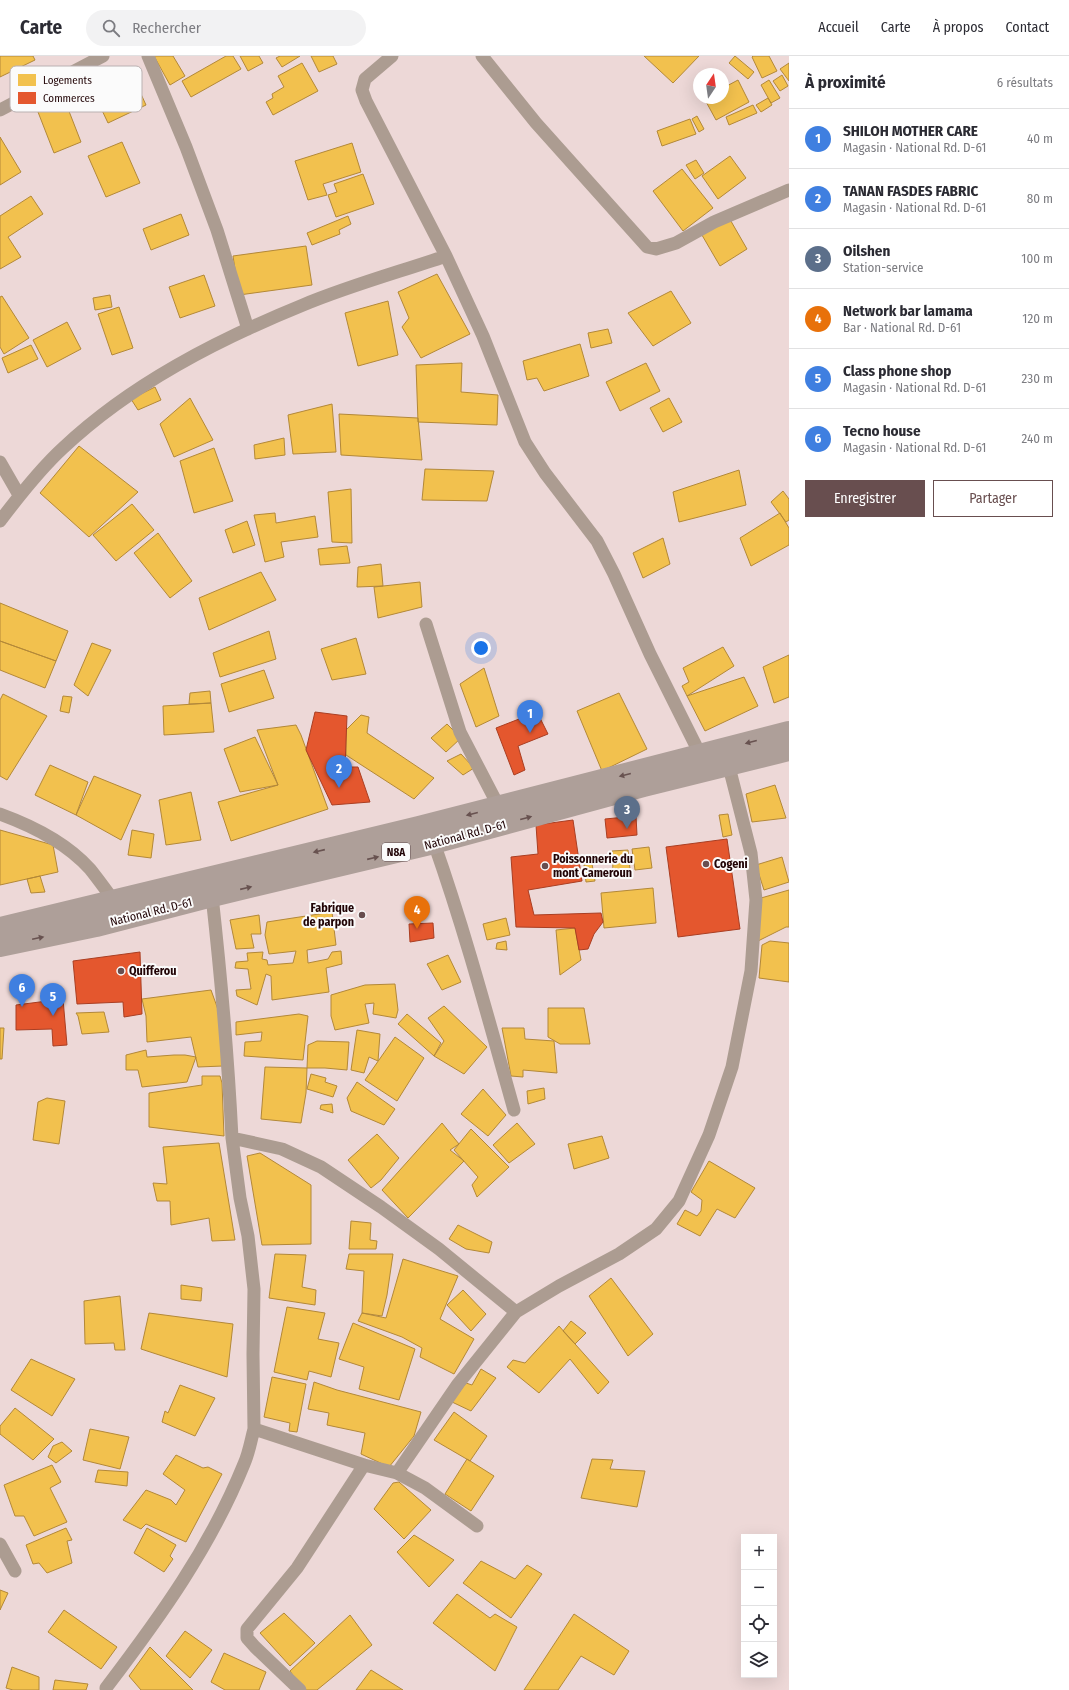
<!DOCTYPE html>
<html lang="fr">
<head>
<meta charset="utf-8">
<style>
  body { margin:0; font-family:"Fira Sans Condensed",sans-serif; background:#f2f2f3; color:#2b2b33 }
  .controls { position:absolute; right:12px; bottom:12px; display:grid; overflow:hidden; border-radius:0px; box-shadow:0 4px 16px #0002 }
  .controls button { width:36px; height:36px; display:grid; place-items:center; padding:0; border:0; border-bottom:1px solid #e1e1e2; background:#fff; color:#2b2b33; font:20px sans-serif }
  .compass { position:absolute; left:693px; top:12px; width:36px; height:36px; border-radius:50%; background:#fff; box-shadow:0 4px 16px #0002; rotate:13deg }
  .you { position:absolute; left:481px; top:592px; width:14px; height:14px; margin:-10px; border:3px solid #fff; border-radius:50%; background:#1a73e8; box-shadow:0 0 0 6px #1a73e833 }
  .badge { display:grid; place-items:center; width:26px; height:26px; border-radius:50%; background:#684e4f; color:#fff; font-size:13px; font-weight:700 }
  .pin { position:absolute; translate:-50% -33px; filter:drop-shadow(0 1px 2px #0008) }
  .pin::after { content:''; position:absolute; top:21px; width:14px; height:12px; background:inherit; clip-path:polygon(0 0,100% 0,50% 100%) }
  .list { margin:0; padding:0; list-style:none }
  h2 { display:flex; justify-content:space-between; align-items:center; height:52px; margin:0; padding:0 16px; font-size:17px }
  h2 small { font-size:13px; font-weight:400; color:#7c7c81 }
  .list li { display:grid; grid-template-columns:26px 1fr auto; gap:12px; align-items:center; box-sizing:border-box; height:60px; padding:0 16px; border-top:1px solid #e1e1e2 }
  .list b { display:block; font-size:15px; white-space:nowrap }
  .list p { margin:0; font-size:13px; white-space:nowrap; color:#7c7c81 }
  .list em { font-size:13px; font-style:normal; color:#7c7c81 }
  .actions { display:flex; gap:8px; padding:12px 16px }
  .actions a { flex:1; padding:9px 0; border:1px solid #684e4f; border-radius:0px; text-align:center; font-size:14px; color:#684e4f }
  .actions .main { background:#684e4f; color:#fff }
  .icon { flex:none; width:22px; height:22px; fill:none; stroke:currentColor; stroke-width:2; stroke-linecap:round; stroke-linejoin:round }
  .map { position:relative; flex:none; width:789px; height:1634px; overflow:hidden }
  header { display:flex; align-items:center; gap:24px; box-sizing:border-box; height:56px; padding:0 20px; background:#fff; border-bottom:1px solid #e1e1e2 }
  header strong { font-size:19px }
  nav { display:flex; gap:22px; margin-inline-start:auto; font-size:14px }
  .search { width:280px; height:36px; background:#f2f2f3; display:flex; align-items:center; gap:10px; box-sizing:border-box; padding:0 14px; border-radius:22px; color:#7c7c81; font-size:15px }
  main { display:flex }
  aside { flex:1; background:#fff }
  .map>svg:first-child { display:block }
</style>
</head>
<body>
<header>
<strong>Carte</strong>
<div class="search"><svg class="icon" aria-label="search" viewBox="0 0 24 24"><circle cx="10" cy="10" r="6"/><path d="M15 15l6 6"/></svg>Rechercher</div>
<nav><a>Accueil</a><a>Carte</a><a>À propos</a><a>Contact</a></nav>
</header>
<main>
<div class="map">
<svg width="789" height="1634" viewBox="0 0 789 1634">
  <rect width="100%" height="100%" fill="#edd8d7"/>
  <!-- homes -->
  <path fill="#f2c14e" stroke="#b38838" d="M0,0h33l2,4 -35,17z
    M154,0h19l12,20 -15,9z
    M226,0h7l8,13 -50,28 -9,-16z
    M240,0h19l4,7 -15,8z
    M280,0h20l-18,11 -6,-9z
    M311,0h22l4,8 -18,8z
    M644,0h55l-26,27z
    M735,0l19,16 -6,7 -19,-16z
    M753,0h16l8,15 -15,7 -10,-21z
    M302,7l16,28 -45,24 -7,-13 7,-4 -1,-4 12,-7 -6,-11z
    M789,7v18l-9,-12z
    M130,14l16,35 -38,18 -17,-36z
    M782,19l6,11 -8,5 -7,-10z
    M738,24l11,22 -33,18 -12,-22h19v-10z
    M769,24l11,18 -9,5 -10,-18z
    M768,42l4,7 -11,7 -5,-7z
    M65,45l16,41 -27,11 -16,-41z
    M753,49l4,8 -28,12 -3,-8z
    M697,60l7,13 -5,3 -7,-13z
    M690,63l6,15 -34,12 -5,-15z
    M0,81l21,35 -21,13z
    M122,86l18,41 -34,14 -18,-41z
    M352,87l9,29 -38,12 4,11 -19,5 -13,-39z
    M730,100l16,22 -28,21 -16,-23z
    M696,104l8,13 -9,6 -9,-14z
    M682,113l31,39 -30,23 -30,-40z
    M363,118l11,30 -38,13 -8,-22 9,-3 -3,-8z
    M31,140l12,18 -35,23 13,20 -21,12v-53z
    M181,158l8,21 -38,15 -8,-21z
    M348,160l3,8 -12,6 1,4 -28,11 -5,-12z
    M728,160l19,33 -27,17 -21,-36z
    M306,190l6,39 -73,10 -6,-39z
    M437,218l33,60 -49,24 -19,-31 7,-9 -11,-26z
    M204,219l11,31 -35,12 -11,-31z
    M671,235l20,32 -38,23 -25,-33z
    M110,239l2,12 -17,3 -2,-12z
    M2,240l27,42 -25,16 -4,-7v-50z
    M388,245l10,54 -40,11 -13,-53z
    M119,251l14,41 -21,7 -14,-41z
    M67,266l14,27 -34,18 -14,-27z
    M608,273l4,14 -21,5 -3,-15z
    M580,288l9,32 -45,15 -7,-13 -10,2 -4,-19z
    M31,289l7,14 -30,14 -6,-15z
    M462,307l-1,29 37,3 -1,30 -79,-3 -2,-57z
    M646,307l14,28 -40,20 -14,-29z
    M155,331l6,13 -23,10 -7,-11z
    M190,342l23,42 -39,17 -14,-33z
    M669,342l13,24 -19,10 -13,-24z
    M332,348l4,48 -43,2 -5,-39z
    M339,358l79,4 4,42 -81,-5z
    M284,382l1,17 -30,4 -1,-14z
    M79,390l59,46 -49,45 -49,-44z
    M214,392l19,53 -39,12 -14,-52z
    M425,413l69,2 -7,30 -65,-1z
    M739,414l7,35 -67,17 -6,-30z
    M351,433l1,54 -20,-1 -4,-50z
    M783,435l6,8v21l-3,2 -15,-20z
    M132,448l22,26 -38,31 -23,-26z
    M275,457l1,10 39,-7 3,21 -37,5 3,15 -19,5 -11,-47z
    M780,457l9,15v17l-38,21 -11,-28z
    M247,465l8,24 -22,8 -8,-23z
    M158,477l34,48 -22,17 -36,-45z
    M663,482l7,26 -27,14 -10,-25z
    M347,490l3,17 -30,2 -2,-16z
    M381,508l2,22 -26,1 1,-20z
    M261,516l15,28 -67,30 -10,-32z
    M420,526l2,25 -44,11 -4,-31z
    M0,547l68,28 -12,30 -56,-20z
    M269,575l7,28 -56,18 -7,-24z
    M356,582l10,36 -34,6 -11,-31z
    M0,585l56,20 -11,27 -45,-18z
    M92,587l19,7 -23,46 -14,-11z
    M723,591l11,19 -47,30 -5,-10 7,-4 -6,-14z
    M789,599v42l-15,6 -11,-36z
    M484,612l15,48 -23,11 -16,-43z
    M264,614l10,28 -45,14 -8,-28z
    M744,621l14,29 -53,25 -18,-35z
    M210,635l1,12 -22,1 1,-11z
    M619,637l28,56 -45,22 -25,-60z
    M3,638l44,22 -40,64 -7,-4v-76z
    M63,640l9,1 -3,16 -9,-2z
    M211,647l3,29 -50,3 -1,-29z
    M361,659l8,2 -2,16 67,45 -20,21 -68,-44v-25z
    M447,668l14,14 -15,14 -15,-14z
    M296,669l5,10 27,74 -97,32 -13,-39 60,-17 -21,-55z
    M255,681l23,48 -38,7 -16,-43z
    M461,698l13,14 -11,7 -16,-14z
    M50,709l38,17 -12,33 -41,-20z
    M94,720l47,19 -20,45 -45,-25z
    M775,729l11,33 -34,4 -6,-28z
    M191,736l10,48 -35,5 -7,-45z
    M728,758l4,21 -9,2 -4,-22z
    M0,774l53,15 5,27 -58,13z
    M132,774l22,4 -3,24 -23,-3z
    M649,791l3,21 -17,2 -3,-21z
    M628,794l2,19 -17,1 -1,-19z
    M782,801l7,25 -25,8 -8,-25z
    M592,808l3,17 -9,1 -2,-17z
    M40,820l5,16 -14,1 -4,-14z
    M653,832l3,35 -52,5 -3,-35z
    M789,834v37h-3l-28,14 3,-43z
    M332,856l4,33 -29,5 1,13 20,-4 4,-7 9,-1 1,13 -16,4 3,24 -57,8 -1,-24 -5,-2 -9,31 -20,-9 -1,-6 15,-1 -3,-20 -13,-1 1,-6 12,-1 -1,-8 16,-1 -1,7 5,1 1,5 25,-2 3,-12 -27,3 -4,-19 2,-13z
    M259,859l2,19h-10l3,14 -18,1 -6,-29z
    M506,862l4,17 -23,5 -4,-16z
    M575,872l6,32 -21,15 -4,-45z
    M506,885l1,9 -11,-1 1,-6z
    M770,885l19,2v39l-30,-4 3,-33z
    M448,899l13,27 -19,8 -15,-26z
    M395,928l3,26 -2,8 -23,-4 1,-11 -9,1 4,19 -34,7 -4,-14v-21l34,-10z
    M211,934l9,25 3,51 -25,1 -7,-30 -44,5 -1,-26 -4,-17z
    M444,950l43,41 -23,27 -30,-18 10,-15 -16,-23z
    M548,952h36l6,36h-30l-12,-7z
    M104,956l5,20 -27,2 -4,-18 -2,-3z
    M299,958l9,2 -5,44 -59,-4 1,-14 16,-1 1,-9 -26,3v-13z
    M407,958l34,29 -7,13 -36,-32z
    M0,972h4l-2,31h-2z
    M502,972h22l1,11 29,2 3,32 -34,-3v7l-12,-1z
    M357,974l23,4 -2,27 -9,-4 -5,16 -13,-3z
    M395,981l29,21 -27,43 -32,-21z
    M317,985l32,1 -2,28 -22,-2h-18l1,-23z
    M146,994l1,7 27,-2h11l11,2 -9,25 -45,5 -4,-17h-12v-15z
    M265,1011l42,1 -1,25 -5,30 -40,-4z
    M311,1018l15,4 -1,4 12,4 -4,11 -26,-8z
    M202,1020h18l2,7 2,53 -75,-9v-34l53,-8z
    M357,1026l38,27 -11,16 -33,-14 -4,-13z
    M544,1032l1,11 -17,5 -1,-13z
    M483,1033l23,26 -18,21 -27,-22z
    M47,1042l18,3 -6,43 -26,-4 5,-38z
    M332,1048l1,9 -13,-4 1,-4z
    M442,1067l17,21 -9,6 14,11 -56,57 -26,-28z
    M517,1067l18,21 -26,19 -16,-18z
    M471,1073l38,38 -32,30 -5,-12 6,-8 -24,-27z
    M377,1078l22,24 -18,22 -10,8 -23,-28z
    M602,1080l7,22 -35,11 -6,-25z
    M219,1087l16,97 -23,1 -3,-23 -38,7 -1,-24h-13l-4,-18 14,1 -4,-37z
    M260,1097l51,32v59l-49,1 -15,-89z
    M709,1105l46,27 -20,30 -18,-9 -17,27 -23,-12 8,-14 12,6 4,-5 1,-11 -11,-8z
    M351,1165l20,2 -1,17 7,1 -1,8h-27z
    M458,1169l34,17 -3,11 -23,-4 -17,-10z
    M275,1198l31,1 -4,32 14,3 -1,15 -46,-7z
    M349,1198h44l-6,41 -5,21 -20,-3 2,-42 -18,-2z
    M403,1203l55,17 -18,43 34,20 -20,35 -34,-17 2,-9 -20,-11 -44,-16 4,-8 24,5z
    M611,1222l42,56 -25,22 -39,-60z
    M181,1229l21,3 -1,13 -20,-2z
    M463,1234l23,24 -15,17 -24,-26z
    M120,1240l5,54h-10l-1,-7 -29,1 -1,-43z
    M287,1251l38,6 -7,26 21,4 -8,34 -22,-6 -2,9 -33,-8z
    M149,1257l84,11 -6,53 -86,-28z
    M571,1265l15,12 -11,11 -12,-13z
    M353,1267l62,26 -16,51 -40,-11 5,-22 -25,-8z
    M559,1270l50,56 -11,12 -28,-35 -31,34 -32,-26 6,-7 12,3z
    M31,1303l44,20 -23,37 -41,-26z
    M481,1313l15,9 -25,33 -19,-9 14,-19 6,2z
    M272,1321l34,7 -9,48 -8,-1 1,-8 -26,-6z
    M314,1326l23,8 84,22 -7,24 -25,31 -28,-13 4,-21 -38,-8 2,-12 -21,-4z
    M180,1329l35,13 -20,38 -33,-14 3,-11 3,2z
    M15,1352l39,31 -21,21 -33,-26v-8z
    M454,1356l33,24 -17,25 -36,-21z
    M90,1373l39,8 -9,32 -37,-9z
    M62,1386l10,9 -16,12 -8,-6 5,-11z
    M176,1399l27,13 5,-1 14,7 -36,68 -40,-18 -5,5 -18,-9 23,-30 25,10 5,5 9,-15 -22,-16z
    M467,1403l27,17 -23,35 -26,-17z
    M592,1403l21,1 -3,9 35,2 -8,36 -56,-9z
    M52,1409l9,17 -11,6 17,34 -33,14 -10,-20h-9l-11,-31z
    M98,1414l30,2 -1,14 -32,-4z
    M399,1426l32,28 -27,29 -30,-30 19,-26z
    M66,1472l6,12 -5,1 5,22 -25,10 -8,-10 -6,1 -7,-19z
    M147,1472l29,17 -6,11 3,3 -9,13 -30,-19z
    M414,1479l40,25 -25,27 -32,-35z
    M481,1505l34,18 12,-14 15,9 -31,44 -48,-35z
    M0,1534l8,3 -8,17z
    M457,1538l33,24 5,-4 22,13 -22,44 -62,-48z
    M64,1554l53,37 -16,22 -53,-37z
    M284,1557l31,30 -25,23 -30,-33z
    M574,1558l55,37 -15,24 -33,-19 -23,34h-34z
    M350,1559l22,30 -55,45h-14l-13,-19z
    M185,1575l27,19 -22,28 -24,-22z
    M150,1591l43,43h-52l-12,-14z
    M224,1597l42,19 -7,18h-34l-14,-8z
    M12,1611l27,10v13h-26l-7,-2z
    M371,1614l32,20h-47z
    M55,1624l33,4 -2,6h-33z"/>
  <!-- shops -->
  <path fill="#e4572e" stroke="#aa3e22" d="M315,656l32,4 -2,51h13l12,35 -38,3 -26,-55z
    M537,656l11,22 -30,12 7,24 -11,5 -18,-47z
    M636,760l1,19 -30,3 -2,-19z
    M573,764l9,61 -54,9 6,25 67,-2 2,9 -9,12 -6,15 -9,1 -4,-22 -59,-1 -5,-70 27,-3 -2,-29z
    M727,783l13,90 -62,8 -12,-90z
    M433,867l1,15 -24,4 -1,-18z
    M140,896l2,62 -18,3 -1,-15 -46,2 -4,-43z
    M63,943l4,46 -14,1 -1,-17 -36,1v-25z"/>
  <g fill="none" stroke-linecap="round" stroke-linejoin="round">
    <!-- minor -->
    <path stroke="#ac9c91" stroke-width="13" d="M148,0l38,91 31,83 31,99
      M392,0l-27,23 -3,11 4,11 80,155 37,80 42,106 20,31 52,68 17,33 36,80 51,102
      M482,0l54,67 111,124 9,2 20,-6 38,-21 75,-32
      M0,54l103,-54
      M0,406l19,33
      M0,465c19,-25 40,-52 63,-73 68,-64 154,-108 240,-143 45,-19 96,-33 143,-49
      M426,568l34,108 39,75
      M0,758c33,12 66,28 90,55 8,10 16,21 24,32
      M434,787c31,88 55,178 80,267
      M212,840c9,81 16,161 20,242l50,11 39,18 60,40 58,42 77,63
      M232,1082l8,60 8,38 6,53 -1,65 1,75 110,36 33,8 28,15 52,38
      M397,1417l61,-89 58,-72 43,-26 60,-32 37,-25 23,-28 30,-66 23,-68 19,-96 5,-71 -5,-47 -24,-94
      M0,1488l15,27
      M106,1632c54,-71 104,-140 138,-224 5,-11 7,-24 10,-35
      M300,1634l-45,-43 -8,-9v-9l50,-61 67,-103"/>
    <!-- trunk -->
    <path stroke="#ae9f99" stroke-width="22" d="M0,872l419,-101 370,-95
      M0,890l96,-20 116,-30 222,-53 210,-57 145,-36"/>
  </g>
  <!-- one-way arrows -->
  <defs><path id="oneway-solid" d="M-6-.8H1V-3.2L6.5 0L1 3.2V.8H-6Z"/></defs>
  <g fill="#685250">
    <use href="#oneway-solid" transform="translate(751 686) rotate(165)"/>
    <use href="#oneway-solid" transform="translate(625 719) rotate(166)"/>
    <use href="#oneway-solid" transform="translate(472 758) rotate(166)"/>
    <use href="#oneway-solid" transform="translate(526 762) rotate(-15)"/>
    <use href="#oneway-solid" transform="translate(319 795) rotate(167)"/>
    <use href="#oneway-solid" transform="translate(373 802) rotate(-13)"/>
    <use href="#oneway-solid" transform="translate(246 832) rotate(-13)"/>
    <use href="#oneway-solid" transform="translate(38 882) rotate(-12)"/>
  </g>
  <!-- markers -->
  <g fill="#684e4f" stroke="#fbfbfb" stroke-width="1.5">
    <circle cx="706" cy="808" r="4"/>
    <circle cx="545" cy="810" r="4"/>
    <circle cx="362" cy="859" r="4"/>
    <circle cx="121" cy="915" r="4"/>
  </g>
  <g text-anchor="middle" dominant-baseline="central" stroke-width="4" stroke-linejoin="round" paint-order="stroke">
    <!-- shield labels -->
    <rect fill="#fbfbfb" stroke="#624e50" stroke-width="1" x="382" y="787" width="28" height="18" rx="3"/>
    <g font-size="11" font-weight="bold" fill="#210406">
      <text x="396" y="796">N8A</text>
    </g>
    <!-- street labels -->
    <g font-size="12" fill="#210406" stroke="#fbfbfb">
      <text transform="translate(465 779) rotate(-15)">National Rd. D-61</text>
      <text transform="translate(151 856) rotate(-14)">National Rd. D-61</text>
    </g>
    <!-- poi labels -->
    <g font-size="12" font-weight="bold" fill="#210406" stroke="#fbfbfb" text-anchor="start">
      <text x="553" y="803">Poissonnerie du<tspan x="553" dy="14">mont Cameroun</tspan></text>
      <text x="714" y="808">Cogeni</text>
      <text x="354" y="852" text-anchor="end">Fabrique<tspan x="354" dy="14">de parpon</tspan></text>
      <text x="129" y="915">Quifferou</text>
    </g>
  </g>
  <!-- legend -->
  <rect x="10" y="10" width="132" height="46" rx="6" fill="#fbfbfb" stroke="#bab1b2" stroke-width="1"/>
  <rect x="18" y="18" width="18" height="12" fill="#f2c14e"/>
  <rect x="18" y="36" width="18" height="12" fill="#e4572e"/>
  <g font-size="11" fill="#210406">
    <text x="43" y="28">Logements</text>
    <text x="43" y="46">Commerces</text>
  </g>
</svg>
<div class="controls">
<button>+</button>
<button>−</button>
<button><svg class="icon" aria-label="locate" viewBox="0 0 24 24"><circle cx="12" cy="12" r="6"/><path d="M12 2v4M12 18v4M2 12h4M18 12h4"/></svg></button>
<button><svg class="icon" aria-label="layers" viewBox="0 0 24 24"><path d="M12 4l9 5-9 5-9-5zM3 14l9 5 9-5"/></svg></button>
</div>
<svg class="compass" viewBox="-18 -18 36 36"><path d="M0-13l5 13h-10z" fill="#e53935"/><path d="M0 13l5-13h-10z" fill="#7c7c81"/></svg>
<div class="you"></div>
<div class="pin badge" style="left:530px;top:677px;background:#3f7fe0">1</div>
<div class="pin badge" style="left:339px;top:732px;background:#3f7fe0">2</div>
<div class="pin badge" style="left:627px;top:773px;background:#5c6f8a">3</div>
<div class="pin badge" style="left:417px;top:873px;background:#e8710a">4</div>
<div class="pin badge" style="left:53px;top:960px;background:#3f7fe0">5</div>
<div class="pin badge" style="left:22px;top:951px;background:#3f7fe0">6</div>
</div>
<aside>
<h2>À proximité<small>6 résultats</small></h2>
<ul class="list">
<li><span class="badge" style="background:#3f7fe0">1</span><div><b>SHILOH MOTHER CARE</b><p>Magasin · National Rd. D-61</p></div><em>40 m</em></li>
<li><span class="badge" style="background:#3f7fe0">2</span><div><b>TANAN FASDES FABRIC</b><p>Magasin · National Rd. D-61</p></div><em>80 m</em></li>
<li><span class="badge" style="background:#5c6f8a">3</span><div><b>Oilshen</b><p>Station-service</p></div><em>100 m</em></li>
<li><span class="badge" style="background:#e8710a">4</span><div><b>Network bar lamama</b><p>Bar · National Rd. D-61</p></div><em>120 m</em></li>
<li><span class="badge" style="background:#3f7fe0">5</span><div><b>Class phone shop</b><p>Magasin · National Rd. D-61</p></div><em>230 m</em></li>
<li><span class="badge" style="background:#3f7fe0">6</span><div><b>Tecno house</b><p>Magasin · National Rd. D-61</p></div><em>240 m</em></li>
</ul>
<div class="actions"><a class="main">Enregistrer</a><a>Partager</a></div>
</aside>
</main>
</body>
</html>
